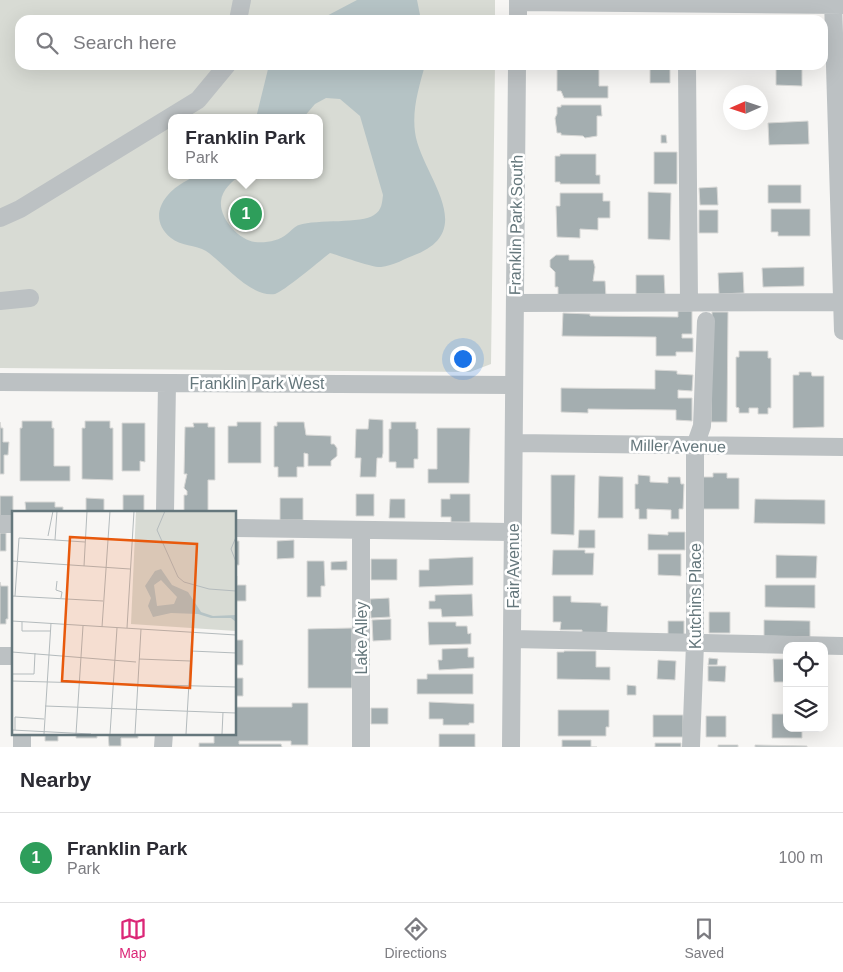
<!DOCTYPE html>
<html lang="en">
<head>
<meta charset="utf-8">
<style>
  body { margin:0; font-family:Arial,sans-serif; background:#f2f2f3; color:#2b2b33 }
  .controls { position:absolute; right:15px; bottom:15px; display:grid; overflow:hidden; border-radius:10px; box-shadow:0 5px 20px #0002 }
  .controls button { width:45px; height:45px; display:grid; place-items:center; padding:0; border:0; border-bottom:1px solid #e1e1e2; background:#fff; color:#2b2b33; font:25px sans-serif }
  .compass { position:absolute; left:723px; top:85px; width:45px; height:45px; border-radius:50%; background:#fff; box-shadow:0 5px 20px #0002; rotate:267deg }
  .you { position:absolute; left:462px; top:358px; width:18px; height:18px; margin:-12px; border:4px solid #fff; border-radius:50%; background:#1a73e8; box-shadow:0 0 0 8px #1a73e833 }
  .badge { display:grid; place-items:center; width:32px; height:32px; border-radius:50%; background:#db2777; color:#fff; font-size:16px; font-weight:700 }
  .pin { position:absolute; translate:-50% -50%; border:2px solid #fff; box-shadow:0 1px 5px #0006 }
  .popup { position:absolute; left:168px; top:114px; width:155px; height:65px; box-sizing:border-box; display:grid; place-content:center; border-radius:10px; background:#fff; filter:drop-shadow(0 1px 4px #0005); font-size:16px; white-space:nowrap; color:#7c7c81 }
  .popup b { font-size:19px; color:#2b2b33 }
  .popup::after { content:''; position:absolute; left:50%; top:100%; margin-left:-10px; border:10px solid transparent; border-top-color:#fff }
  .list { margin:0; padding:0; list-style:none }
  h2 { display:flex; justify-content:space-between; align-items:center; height:65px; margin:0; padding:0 20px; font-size:21px }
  h2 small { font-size:16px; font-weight:400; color:#7c7c81 }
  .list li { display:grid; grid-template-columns:32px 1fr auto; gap:15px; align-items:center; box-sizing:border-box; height:90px; padding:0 20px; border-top:1px solid #e1e1e2 }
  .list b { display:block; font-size:19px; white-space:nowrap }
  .list p { margin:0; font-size:16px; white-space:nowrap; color:#7c7c81 }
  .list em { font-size:16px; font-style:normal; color:#7c7c81 }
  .icon { flex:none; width:28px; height:28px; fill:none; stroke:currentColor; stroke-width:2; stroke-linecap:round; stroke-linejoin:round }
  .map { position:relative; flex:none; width:843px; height:747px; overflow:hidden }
  .search { position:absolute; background:#fff; box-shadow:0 5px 20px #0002; left:15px; right:15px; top:15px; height:55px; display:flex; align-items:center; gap:12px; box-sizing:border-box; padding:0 18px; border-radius:15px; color:#7c7c81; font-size:19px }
  .sheet { height:155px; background:#fff }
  nav { display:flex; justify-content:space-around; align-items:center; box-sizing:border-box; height:70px; border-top:1px solid #e1e1e2; background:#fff; font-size:14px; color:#7c7c81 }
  nav a { display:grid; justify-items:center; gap:2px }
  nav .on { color:#db2777 }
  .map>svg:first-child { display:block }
</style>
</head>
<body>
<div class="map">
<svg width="843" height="747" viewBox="0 0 843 747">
  <rect width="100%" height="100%" fill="#f7f6f4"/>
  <!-- green -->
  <path fill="#d8dbd4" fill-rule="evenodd" d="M0,0h495v20h-475v45h475l-4,299 -21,8 -470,-4zM172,118h148v57h-148z"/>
  <!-- water -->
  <path fill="#b5c3c5" d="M357,0h60l4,20h-102z
    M269,65h156c-6,22 -13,44 -10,67 5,41 64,96 2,122 -11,4 -24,12 -36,13 -8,1 -40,-11 -51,-14 -9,7 -47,39 -55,41 -24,4 -50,-30 -69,-43 -10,-6 -26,-5 -35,-13 -24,-20 -8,-45 15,-57 4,-2 9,-5 13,-6 14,-2 29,0 42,0 -9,6 -19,15 -20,26 -2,17 18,39 34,41 11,1 24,-1 32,-8 4,-3 8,-8 12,-9 18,-6 63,-1 75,-10 8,-5 8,-12 9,-20l-23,-79 -20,-17 -14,-1 -11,6 -12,14h-47z"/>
  <!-- building -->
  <path fill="#a4aeb0" stroke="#d8d8d6" d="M557,65h42v21h9v12h-44l-3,-7h-4z
    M650,65h20v18h-20z
    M776,65h26v21l-26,-1z
    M561,105h40l1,11h-5v20l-12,2 -2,-2 -22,-1v-2h-4l-2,-15 2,-4v-7h4z
    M808,121l1,23 -40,1 -1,-22z
    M661,135h5l1,8h-6z
    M654,152h23v32h-23z
    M560,154h36v21h4v9h-40v-2h-5v-26h5z
    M768,185h33v18h-33z
    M717,187l1,18h-18l-1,-17z
    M648,192l23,1 -1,47 -22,-1z
    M560,193h43v8h7v17h-12v12l-18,-1v9l-23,-1 -1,-31h4z
    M771,209h39v27h-32v-4h-7z
    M699,210h19v23h-19z
    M556,255h13v5h24l2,7 -2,14h12l1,16h-48v-10h-3v-15l-5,-5v-7z
    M804,267v19l-41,1 -1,-19z
    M743,272l1,21 -25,1 -1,-21z
    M636,275h28l1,19h-29z
    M678,311h14v23h-10v4h11v14h-17v4h-20v-19l-94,-1 1,-23 27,1v2l88,1z
    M712,312h16l-1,110h-16z
    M739,351h29v7h3v50h-3v6h-10v-6h-9v5h-10v-5l-3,-1v-50h3z
    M655,370l22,1v3l16,1 -1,16 -14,-1v8h14v23l-16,-1v-10l-88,-1v4l-27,-1v-24l94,1z
    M799,372h12l1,4h12v51l-31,1v-53h6z
    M369,419l14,1v33l-1,5h-5l-1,19h-16l1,-19h-6l1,-29h12z
    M22,421h30v7h2v38h16v15h-50v-53h2z
    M85,421h25v7h3v52l-31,-1v-51h3z
    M0,422l1,6h2v14h6l-1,13h-4v19h-4z
    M237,422h24v41h-33v-37h9z
    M277,422h27l2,13 25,1v8h3l3,4v8l-6,5v5h-23v-12l-4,-1v14h-7v10h-19v-10h-4v-41h3z
    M391,422h25v7h2v30h-4v9h-18v-6h-7v-33h2z
    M122,423h23v39l-5,-1v10h-18z
    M193,423h15v4h7v53h-7v32h-24v-17h3v-4l-3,-3 3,-14h-3l1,-47h9z
    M437,428h33l-1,55h-41v-14h9z
    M713,473h14v5h12v31h-38v-32h12z
    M551,475h24l-1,60 -23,-1z
    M638,475l12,1v6l18,1v-6h12l1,7h3l-1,25h-4v10h-8v-9l-24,-1v10h-8v-10h-4v-25h3z
    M599,476l24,1v41h-25z
    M356,494h18v22h-18z
    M450,494h20v28h-19v-5h-10v-18h9z
    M123,495h21v17h-21z
    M0,496h13v23h-13z
    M86,498l18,1v13h-18z
    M280,498h23v22h-23z
    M390,499h15v19h-16z
    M755,499l70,1v24l-71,-1z
    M25,502h30v5h8v5h-37z
    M579,530h16v18h-17z
    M668,532h17v18h-37v-16l20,1z
    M0,533h6v18h-6z
    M294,540v18l-17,1v-18z
    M235,541h4v24h-4z
    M553,550h32v3h9l-1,22h-41z
    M658,554h23v22l-23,-1z
    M776,555l41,1 -1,22h-40z
    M473,557v28l-54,2v-17h10v-11z
    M371,559h26v21h-26z
    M307,561h17l1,25h-4v11h-14z
    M347,561v9h-16v-8z
    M235,576h2v9h9v16h-11z
    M0,582l1,4h7v33h-2v5h-6z
    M12,583h2v41l-2,-5z
    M765,585h50v23l-50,-1z
    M472,594l1,22 -31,1 -1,-8h-12v-8h6v-6z
    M553,596h18v6l30,1v3h7l-1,28h-25v-4h-22l1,-8h-8z
    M389,598l1,19 -19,1 -1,-19z
    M709,612h21v21h-21z
    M391,619v21l-18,1 -1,-21z
    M764,620l46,1v16l-46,-1z
    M668,621h16v16h-16z
    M428,622h28v4h11l1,8 3,-1v11l-42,1z
    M352,628v60h-44v-59z
    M235,640h8v25h-8z
    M468,648v9h6v11l-35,2 -1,-10h4v-11z
    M564,651h32v16h14v13l-53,-1v-27h7z
    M709,658l9,1 -1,6h-9z
    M773,659h14v23h-13z
    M658,660l18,1 -1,19 -18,-1z
    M708,666h18l-1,16 -17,-1z
    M427,674h46v20h-56v-15h10z
    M235,678h8v18h-8z
    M627,685l9,1v9h-9z
    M429,702l45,2v19h-5v2h-26v-6h-14z
    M292,703h16v42h-17v-4h-52v3h42l1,3h-83v-4h15v-10h21v-26h57z
    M371,708h17v16h-17z
    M558,710h51v17h-3v9h-48z
    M772,714h15v14h15v10h-30z
    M653,715h30v22h-30z
    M706,716h20v21h-20z
    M30,733h28v8h-13v-5h-15z
    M68,733h29v5h-21v-4z
    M108,733h30v5h-17v8h-12z
    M439,734h36v13h-36z
    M562,740h29v7h6h-35z
    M655,743h26v4h-26z
    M718,745h20v2h-20z
    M755,745l52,1v1h-52z"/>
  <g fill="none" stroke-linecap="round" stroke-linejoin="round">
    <!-- minor -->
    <path stroke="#bcc1c3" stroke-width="18" d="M833,0l10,331
      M518,2l325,3
      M238,20l4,-20
      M518,20v-20
      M687,65l2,238
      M0,218l20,-9 178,-109 29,-35
      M0,301l30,-3
      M515,303l328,-1
      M0,382l514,3
      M514,443l329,4
      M165,512l2,-129
      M0,524h14
      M235,528l278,4
      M512,639l331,7
      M0,656h14
      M22,733v14
      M163,747l1,-14
      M361,747v-217
      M511,747l6,-682
      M691,747l4,-103v-198l7,-20 4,-105"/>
  </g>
  <g text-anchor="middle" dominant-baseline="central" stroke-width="5" stroke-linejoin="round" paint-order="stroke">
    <!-- street labels -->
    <g font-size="16" fill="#65777c" stroke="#fff">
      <text transform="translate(516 225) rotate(-89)">Franklin Park South</text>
      <text x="257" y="383">Franklin Park West</text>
      <text transform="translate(678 446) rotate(1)">Miller Avenue</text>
      <text transform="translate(513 566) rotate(-90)">Fair Avenue</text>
      <text transform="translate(695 596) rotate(-90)">Kutchins Place</text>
      <text transform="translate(361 638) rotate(-90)">Lake Alley</text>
    </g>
  </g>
  <!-- overview -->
  <g transform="translate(12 511)">
    <rect width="224" height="224" fill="#f7f6f4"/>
    <path d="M124,0h100v120l-105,-7z" fill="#d8dbd4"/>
    <path d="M149,58l11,16 16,7 13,20 12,4 23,-1v7l-5,-4h-20l-13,-4 -27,-1 -18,4 -5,-11 3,-8 -6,-12 10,-15zM149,69l16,17 -3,7 -17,2 -3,-21z" fill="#b5c3c5" fill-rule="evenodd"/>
    <path fill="none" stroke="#b4bbbd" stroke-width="1" d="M153,0l-8,19 21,47 6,5 25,7 27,2M36,25l5,-25M224,26l-5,12 5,13M43,29l30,2M0,50l118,8M72,55l3,-55M45,70l-1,9 6,2 -1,6M0,85l91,5M3,85l4,-58 36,2 2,-29M0,110l224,14M10,111v9h28M90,116l8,-116M115,117l7,-117M179,140l45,2M0,141l124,10M127,148l51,2M0,163h22l1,-21M0,170l224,6M33,195l191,7M0,219l79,4M3,219v-13l29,2M32,223l7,-111M64,223l7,-108M98,223l7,-106M123,223l6,-105M174,223l6,-102M210,223l1,-22"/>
    <path fill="#e8590c" fill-opacity="0.15" stroke="#e8590c" stroke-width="2.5" d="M58,26l127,7 -7,144 -128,-7z"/>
    <rect width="224" height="224" fill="none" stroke="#65777c" stroke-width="2.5"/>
  </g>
</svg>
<div class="controls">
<button><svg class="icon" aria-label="locate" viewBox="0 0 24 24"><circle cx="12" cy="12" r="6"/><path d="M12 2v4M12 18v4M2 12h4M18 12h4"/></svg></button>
<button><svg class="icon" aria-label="layers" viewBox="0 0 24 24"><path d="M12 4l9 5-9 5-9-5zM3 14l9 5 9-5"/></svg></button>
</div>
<svg class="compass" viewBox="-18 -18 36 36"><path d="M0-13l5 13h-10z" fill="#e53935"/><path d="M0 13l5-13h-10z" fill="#7c7c81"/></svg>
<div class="you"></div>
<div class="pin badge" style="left:246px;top:214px;background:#2e9e5b">1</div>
<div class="popup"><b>Franklin Park</b>Park</div>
<div class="search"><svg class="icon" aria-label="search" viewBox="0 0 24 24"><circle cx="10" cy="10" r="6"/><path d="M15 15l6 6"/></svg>Search here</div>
</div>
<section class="sheet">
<h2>Nearby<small></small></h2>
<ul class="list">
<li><span class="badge" style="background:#2e9e5b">1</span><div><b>Franklin Park</b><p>Park</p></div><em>100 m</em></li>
</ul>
</section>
<nav>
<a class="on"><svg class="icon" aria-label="map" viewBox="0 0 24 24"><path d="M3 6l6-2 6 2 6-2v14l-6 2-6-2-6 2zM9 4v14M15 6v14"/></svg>Map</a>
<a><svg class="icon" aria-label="directions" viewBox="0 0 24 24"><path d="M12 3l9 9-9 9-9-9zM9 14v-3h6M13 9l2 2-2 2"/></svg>Directions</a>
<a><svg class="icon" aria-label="saved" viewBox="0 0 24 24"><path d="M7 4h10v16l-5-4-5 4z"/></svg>Saved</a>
</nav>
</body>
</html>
